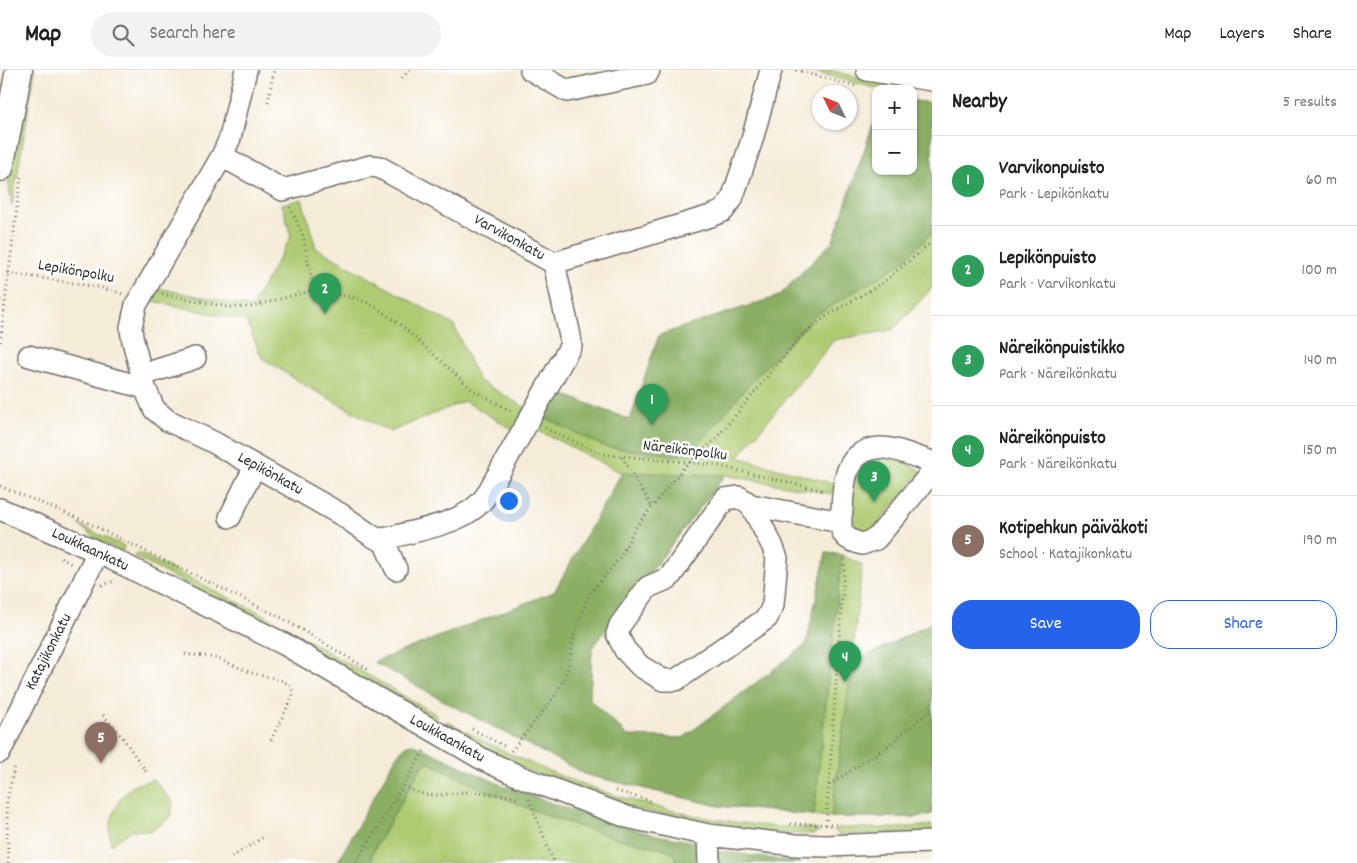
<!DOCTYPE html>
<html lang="en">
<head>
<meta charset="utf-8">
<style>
  body { margin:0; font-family:Dekko,sans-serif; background:#f2f2f2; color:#222 }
  .controls { position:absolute; right:15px; top:15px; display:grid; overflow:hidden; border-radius:10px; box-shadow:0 1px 4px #0004 }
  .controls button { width:45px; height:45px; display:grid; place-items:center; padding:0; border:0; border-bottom:1px solid #e0e0e0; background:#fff; color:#222; font:25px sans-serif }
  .compass { position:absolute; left:812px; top:15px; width:45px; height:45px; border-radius:50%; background:#fff; box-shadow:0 1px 4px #0004; rotate:313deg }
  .you { position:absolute; left:508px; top:430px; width:18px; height:18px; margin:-12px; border:4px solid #fff; border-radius:50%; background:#1a73e8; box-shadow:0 0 0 8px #1a73e833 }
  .badge { display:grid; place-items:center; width:32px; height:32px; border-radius:50%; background:#2563eb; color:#fff; font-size:16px; font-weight:700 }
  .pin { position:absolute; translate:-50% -41px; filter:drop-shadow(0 1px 2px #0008) }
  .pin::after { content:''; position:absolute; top:26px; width:18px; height:15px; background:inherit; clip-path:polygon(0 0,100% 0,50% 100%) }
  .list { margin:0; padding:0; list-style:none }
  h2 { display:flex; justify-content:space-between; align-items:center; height:65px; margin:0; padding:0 20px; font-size:21px }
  h2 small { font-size:16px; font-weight:400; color:#767676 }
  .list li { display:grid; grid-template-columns:32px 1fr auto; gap:15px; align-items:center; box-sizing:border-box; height:90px; padding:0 20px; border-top:1px solid #e0e0e0 }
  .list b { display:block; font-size:19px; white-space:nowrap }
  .list p { margin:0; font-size:16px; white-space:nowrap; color:#767676 }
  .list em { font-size:16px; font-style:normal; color:#767676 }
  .actions { display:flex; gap:10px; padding:15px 20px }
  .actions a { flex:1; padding:11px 0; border:1px solid #2563eb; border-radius:20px; text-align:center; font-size:18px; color:#2563eb }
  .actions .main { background:#2563eb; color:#fff }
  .icon { flex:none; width:28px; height:28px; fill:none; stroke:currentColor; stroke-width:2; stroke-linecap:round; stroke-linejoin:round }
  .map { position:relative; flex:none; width:932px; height:793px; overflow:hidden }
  header { display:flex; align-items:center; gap:30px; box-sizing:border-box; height:70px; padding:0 25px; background:#fff; border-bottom:1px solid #e0e0e0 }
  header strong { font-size:24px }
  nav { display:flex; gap:28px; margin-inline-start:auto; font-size:18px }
  .search { width:350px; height:45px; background:#f2f2f2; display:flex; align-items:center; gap:12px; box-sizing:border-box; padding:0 18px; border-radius:28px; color:#767676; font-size:19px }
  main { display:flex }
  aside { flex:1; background:#fff }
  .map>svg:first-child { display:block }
</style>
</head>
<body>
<header>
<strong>Map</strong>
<div class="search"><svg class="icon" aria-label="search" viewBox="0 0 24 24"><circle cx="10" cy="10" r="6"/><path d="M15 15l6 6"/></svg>Search here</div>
<nav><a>Map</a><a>Layers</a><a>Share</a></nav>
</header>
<main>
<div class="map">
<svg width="932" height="793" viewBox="0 0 932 793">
  <rect width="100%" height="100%" fill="#fff"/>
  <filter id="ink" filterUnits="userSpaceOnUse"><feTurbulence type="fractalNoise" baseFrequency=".02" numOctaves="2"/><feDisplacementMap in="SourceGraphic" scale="10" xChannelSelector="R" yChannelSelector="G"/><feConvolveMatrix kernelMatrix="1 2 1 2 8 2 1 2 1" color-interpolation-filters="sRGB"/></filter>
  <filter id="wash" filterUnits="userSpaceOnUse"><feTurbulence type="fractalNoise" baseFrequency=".0096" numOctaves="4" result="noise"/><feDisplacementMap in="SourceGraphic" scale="20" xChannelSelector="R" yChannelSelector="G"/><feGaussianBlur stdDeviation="1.12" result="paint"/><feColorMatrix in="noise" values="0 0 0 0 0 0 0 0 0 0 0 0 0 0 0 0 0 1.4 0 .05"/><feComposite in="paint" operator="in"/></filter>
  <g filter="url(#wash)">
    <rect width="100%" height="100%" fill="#f5ecd8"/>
    <!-- green -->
    <path fill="#aecb72" stroke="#6c7b4e" d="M27,0h8l-23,136 -4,-28z
      M808,0h21l58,14 1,3 -13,1z
      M913,31l19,2v185l-39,42 -59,10 -96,117 97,27 -4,10 -106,-19 -133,173 -2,52 38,36 55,2 123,-93 20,-92 16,2 20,10 -10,98 80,-40v191l-16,3h-85l-112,-11 -132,-31 -213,-113 180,-70 68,-119 -87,-44 22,-37 73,28 29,-85 120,-39 54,-55 43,-125v55h37z
      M302,129l14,49 138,77 24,55 48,28 -11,23 -50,-30 -75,31 -82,-45 -46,-29 -16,-37 -93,-20 5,-13 93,19 40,-70 -9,-33z
      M892,386l30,15 -53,64 -17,-4 -3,-11 2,-36 12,-23z
      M79,455l45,21 -1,6 -25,-12z
      M137,482l129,64 171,99v4l-2,2 -228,-127 -71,-36 -2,-3z
      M447,651c112,64 237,105 366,107l6,3 -5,3h-23l-64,-6 -100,-21 -111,-41 -75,-40z
      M428,692l150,64 91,24 5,4 3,9h-303l-3,-7 5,-10 46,-80z
      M153,709l20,23 -2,15 -20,14 -19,-1 -21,15c-4,-18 3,-41 17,-55 5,-6 18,-8 25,-11z
      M932,755v7l-85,3h-8l-4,-4 3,-3h59z"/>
    <!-- forest -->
    <path fill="#8aaf64" stroke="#5a6d48" d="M913,31l19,2v130l-32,31 -84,51 -65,67 -63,75 -83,-10 -62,-30 14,-25 73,28 29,-85 120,-39 54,-55 43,-125v55h37z
      M622,402l103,3 -133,173 -2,52 38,36 55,2 123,-93 20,-92 16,2 -28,260 -95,-9 -132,-31 -132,-68 -81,-45 180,-70z
      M932,553v191l-16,3h-85l21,-153z
      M413,674l93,43 85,30 61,17 47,9 3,20h-25l-3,-9 -5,-4 -53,-12 -69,-22 -70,-29 -49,-25 -6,4 -46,80 -5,10 3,7h-37l60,-108 10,-10z
      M721,781l80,12h-88l5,-11z"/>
  </g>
  <g filter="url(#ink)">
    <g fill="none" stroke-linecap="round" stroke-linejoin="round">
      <defs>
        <path id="minor" d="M246,0l-16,68 -8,18 -86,149 -5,22 1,10 13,51 9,21 13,11 46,22 129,73 30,21 6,3 11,-1c30,-9 78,-14 97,-42l85,-151 -1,-9 -16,-73
          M531,0l36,21 80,-17 2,-4
          M867,0l65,10
          M222,86l61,34 87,-24 9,1 175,96 157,-47 12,-5 9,-12 20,-59 19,-70
          M29,286l116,32
          M142,305l53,-17
          M932,392c-17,-5 -43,-18 -60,-13 -28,6 -29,38 -30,61 -1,7 -3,16 1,23 4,7 12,9 19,11l14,-5 56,-67
          M751,435l21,40 5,13 -4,47 -6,13 -7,5 -84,57h-13l-23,-14 -15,-16 -8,-16 3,-9 28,-38 21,-9 56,-79 14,-2 12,8 90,17
          M0,439l98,43 186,92 200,116 37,17 106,40 81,18 88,10 30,1 106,-4
          M230,447l25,-51
          M383,469l13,30
          M0,682l98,-200
          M708,765l1,28"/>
        <path id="major" d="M0,98l19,-98"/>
      </defs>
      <!-- minor casing -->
      <use href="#minor" stroke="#726f68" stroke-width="24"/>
      <!-- major casing -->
      <use href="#major" stroke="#726f68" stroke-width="29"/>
      <!-- path -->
      <path stroke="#726f68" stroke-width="3" stroke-dasharray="1 4" stroke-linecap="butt" d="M796,0l62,17
        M402,8l8,-8
        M268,32l6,-32
        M290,137l13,29 11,54
        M8,203l91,14 24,7
        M162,224l66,13h22l64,-17 45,9 15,7 28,20 72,65 39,21
        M0,230l5,1
        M0,272l21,-166
        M545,358l56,26 114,11 110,26
        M622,387l30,50
        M0,416l80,33 202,99 87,52
        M61,488l12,7
        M102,515l13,-4
        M185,584c7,2 13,1 19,2 18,2 33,12 49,17 13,5 41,4 40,23l-23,46
        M103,645l20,23 24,35
        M472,659l32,17
        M511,681l44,-55 6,-11 7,-17 8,-41 13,-32 32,-39 14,-28 50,-62 30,-26 86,-104 27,-21 54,-32 50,-41
        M829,715l56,-37 47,-39
        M403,716c25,14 38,8 64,6 11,0 40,3 50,6
        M616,721l35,10
        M529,729l25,64
        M790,754l49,1
        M826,755l19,-268
        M232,787l33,-21
        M8,793l-1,-62 8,-37
        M356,793l70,-115"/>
      <!-- minor -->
      <use href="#minor" stroke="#fff" stroke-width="21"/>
      <!-- major -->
      <use href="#major" stroke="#fff" stroke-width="26"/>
    </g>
  </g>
  <g text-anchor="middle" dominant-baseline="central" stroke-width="5" stroke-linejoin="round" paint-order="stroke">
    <!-- street labels -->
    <g font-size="16" fill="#2b2b2b" stroke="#fff">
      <text transform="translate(509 168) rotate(29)">Varvikonkatu</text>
      <text transform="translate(76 202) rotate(10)">Lepikönpolku</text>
      <text transform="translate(685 381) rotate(7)">Näreikönpolku</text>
      <text transform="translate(270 404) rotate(29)">Lepikönkatu</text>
      <text transform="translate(90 480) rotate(25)">Loukkaankatu</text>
      <text transform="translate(49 582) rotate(-63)">Katajikonkatu</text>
      <text transform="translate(447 669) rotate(29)">Loukkaankatu</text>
    </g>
  </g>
</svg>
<div class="controls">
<button>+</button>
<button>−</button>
</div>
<svg class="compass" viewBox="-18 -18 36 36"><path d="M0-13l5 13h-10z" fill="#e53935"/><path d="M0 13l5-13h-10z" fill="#767676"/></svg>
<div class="you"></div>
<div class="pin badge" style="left:652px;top:355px;background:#2e9e5b">1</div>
<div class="pin badge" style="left:325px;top:244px;background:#2e9e5b">2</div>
<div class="pin badge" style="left:874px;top:432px;background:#2e9e5b">3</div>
<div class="pin badge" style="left:845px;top:612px;background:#2e9e5b">4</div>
<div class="pin badge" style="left:101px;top:693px;background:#8d6e63">5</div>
</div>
<aside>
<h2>Nearby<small>5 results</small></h2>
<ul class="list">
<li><span class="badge" style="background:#2e9e5b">1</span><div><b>Varvikonpuisto</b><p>Park · Lepikönkatu</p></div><em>60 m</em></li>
<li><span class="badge" style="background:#2e9e5b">2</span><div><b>Lepikönpuisto</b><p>Park · Varvikonkatu</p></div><em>100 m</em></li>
<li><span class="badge" style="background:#2e9e5b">3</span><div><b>Näreikönpuistikko</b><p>Park · Näreikönkatu</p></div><em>140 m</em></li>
<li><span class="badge" style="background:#2e9e5b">4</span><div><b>Näreikönpuisto</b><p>Park · Näreikönkatu</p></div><em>150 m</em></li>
<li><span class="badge" style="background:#8d6e63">5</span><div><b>Kotipehkun päiväkoti</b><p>School · Katajikonkatu</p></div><em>190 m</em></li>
</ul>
<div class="actions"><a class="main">Save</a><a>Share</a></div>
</aside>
</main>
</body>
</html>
